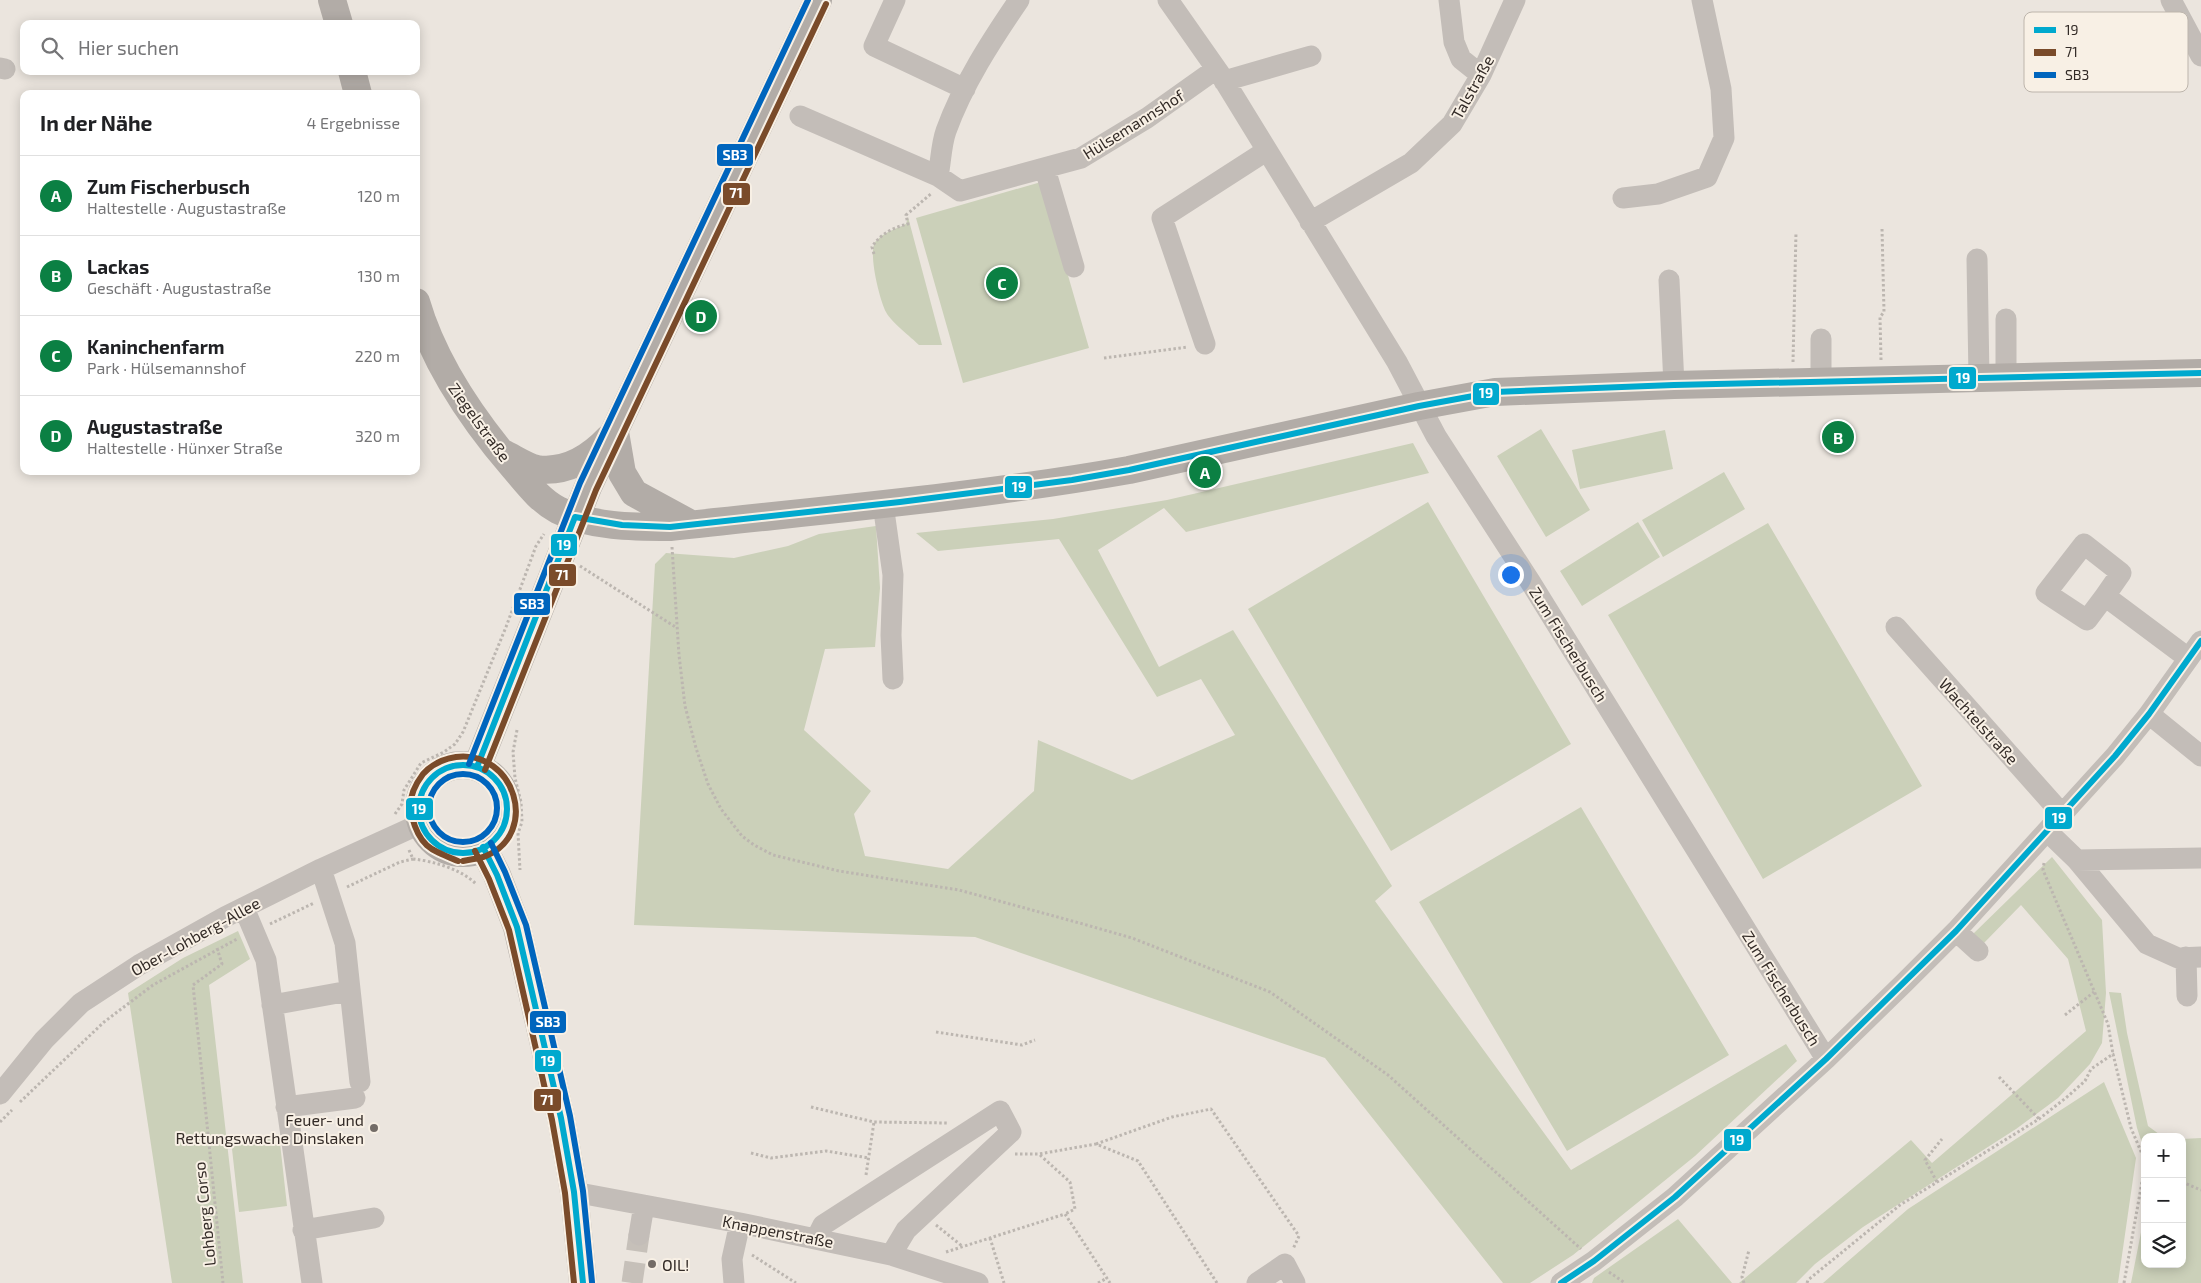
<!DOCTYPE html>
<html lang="de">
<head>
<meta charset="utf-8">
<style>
  body { margin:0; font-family:"Exo 2",sans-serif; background:#f2f2f2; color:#202124 }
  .controls { position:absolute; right:15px; bottom:15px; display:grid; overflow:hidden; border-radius:10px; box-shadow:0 2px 12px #0003 }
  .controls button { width:45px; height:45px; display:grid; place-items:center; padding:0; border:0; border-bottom:1px solid #e0e0e0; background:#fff; color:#202124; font:25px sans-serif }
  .you { position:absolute; left:1510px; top:574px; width:18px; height:18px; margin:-12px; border:4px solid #fff; border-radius:50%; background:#1a73e8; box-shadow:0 0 0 8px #1a73e833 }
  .badge { display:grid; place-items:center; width:32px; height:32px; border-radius:50%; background:#0b8043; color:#fff; font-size:16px; font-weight:700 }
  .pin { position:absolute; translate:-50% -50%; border:2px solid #fff; box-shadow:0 1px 5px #0006 }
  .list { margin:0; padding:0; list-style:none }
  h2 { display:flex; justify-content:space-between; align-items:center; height:65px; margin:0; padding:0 20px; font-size:21px }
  h2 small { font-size:16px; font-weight:400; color:#757577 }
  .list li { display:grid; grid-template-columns:32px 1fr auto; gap:15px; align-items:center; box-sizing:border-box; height:80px; padding:0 20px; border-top:1px solid #e0e0e0 }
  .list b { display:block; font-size:19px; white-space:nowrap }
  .list p { margin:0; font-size:16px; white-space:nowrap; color:#757577 }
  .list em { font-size:16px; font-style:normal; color:#757577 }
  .icon { flex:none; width:28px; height:28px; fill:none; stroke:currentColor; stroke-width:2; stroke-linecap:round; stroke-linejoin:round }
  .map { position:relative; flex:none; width:2201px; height:1283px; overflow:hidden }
  .search { position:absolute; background:#fff; box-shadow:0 2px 12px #0003; left:20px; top:20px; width:400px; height:55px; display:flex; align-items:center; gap:12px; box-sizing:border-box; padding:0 18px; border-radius:10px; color:#757577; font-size:19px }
  .panel { position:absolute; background:#fff; box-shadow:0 2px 12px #0003; left:20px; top:90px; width:400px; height:385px; border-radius:10px }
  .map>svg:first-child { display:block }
</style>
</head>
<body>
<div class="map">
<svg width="2201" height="1283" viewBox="0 0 2201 1283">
  <rect width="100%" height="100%" fill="#ebe5de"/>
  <!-- green -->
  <path fill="#cbd0b9" d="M1041,182l48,166 -126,35 -47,-165z
    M908,217l34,128h-23c-8,-8 -28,-23 -33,-33 -6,-11 -19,-61 -10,-71 8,-9 20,-12 30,-17z
    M1541,429l49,81 -44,27 -49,-81z
    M1665,430l8,39 -93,20 -8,-39z
    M1413,443l16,30 -243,59 -22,-24 -66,42 61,117 74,-37 159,256 -17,15 196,269 215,-126 11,17 -102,95 -122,99 -43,28h-27l-178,-225 -350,-121 -341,-12 21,-361 11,-11 68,5 54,-12 31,-12 57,-8 4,62 -5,59 -50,2 -21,81 67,61 -17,23 11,42 83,13 86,-78 4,-51 94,40 103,-45 -34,-56 -44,18 -98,-158 -121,12 -22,-18 137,-14 114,-19z
    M1724,472l21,37 -82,48 -21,-37z
    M1428,502l143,242 -180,107 -143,-242z
    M1638,522l22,35 -78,49 -22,-35z
    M1768,523l154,263 -159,93 -155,-264z
    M1581,807l148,248 -162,96 -148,-249z
    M2052,857l50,63 4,73 -4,50 -12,21 -32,34 -42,31 -153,98 -48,37 -19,19h-57l172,-143 21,23 154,-132 -18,-72 -47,-54 -38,39 -10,-10z
    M238,931l12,28 -41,26 34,298h-71l-44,-290 55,-35z
    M2109,992l12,1 6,40 21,93 15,11h-18v15l-8,-24z
    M2104,1082l32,76 -18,125h-295l85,-74z
    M279,1134l8,72 -48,6 -8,-72z
    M2201,1138v145h-70l14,-71v52h37v-125z
    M1678,1219l54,64h-140l2,-5z"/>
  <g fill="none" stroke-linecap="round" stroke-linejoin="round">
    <!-- minor-tunnel -->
    <path stroke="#c6c0b9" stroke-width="21" stroke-dasharray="21 11" stroke-linecap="butt" d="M632,1283l7,-48"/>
    <!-- path -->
    <path stroke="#bcb6b0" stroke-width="3" stroke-dasharray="2.5 2.5" stroke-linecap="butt" d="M874,254l-2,-7c8,-13 22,-20 36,-23l-2,-9 26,-22
      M1104,358l84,-11
      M1881,360l-1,-43 4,-5 -2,-84
      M1793,362l3,-130
      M672,547l7,108 6,51 11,42 12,36 13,25 21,27 12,9 19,10 66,16 120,19 124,34 49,14 138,54 118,83 193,174
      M580,566l97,62
      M517,730l-4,22 2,26 6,24 1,20 -4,11 2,37
      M395,814l7,-10 2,-14 17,-27 23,-11 11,-8 8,-12 43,-105 30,-81 8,-12
      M409,850l4,9c20,2 48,10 63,25
      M2044,863l-1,7 65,154 5,30
      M347,887l53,-25 13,-3
      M270,924l44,-21
      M217,948l5,16 -29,21 30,298
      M2065,1015l29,-23
      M936,1032l86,13 13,-5
      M1999,1077l40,42
      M20,1102l84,-80 49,-37 84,-46
      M811,1107l63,15 73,1
      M0,1122l12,-12
      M1096,1144l76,-27 39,-8 88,127 -6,13
      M751,1153l20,5 55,-7 43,7
      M1015,1154h24l57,-10 42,17 79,122
      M1040,1155l30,27 5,27 -10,5
      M866,1175l8,-53
      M1937,1182l-12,-22 17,-21
      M2182,1182l19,8
      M936,1225l26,21
      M990,1238l14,45
      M946,1252l119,-38 45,69
      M752,1255l44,28
      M1609,1272l16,11
      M1098,1283l9,-5
      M1744,1283l-2,-6 7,-27
      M1807,1283l1,-3 92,-75 139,-86 28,-22 18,-16 6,-12 22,-15 18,74 14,33
      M2124,1283l21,-118"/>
    <!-- minor -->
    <path stroke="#c3bdb8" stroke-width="21" d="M895,0l-21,46 91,43
      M1168,0l54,77 175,285 39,74 95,147 295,476
      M1449,0l5,42 7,17 20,16
      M2171,0l30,56
      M0,68l5,1
      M1224,81l87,-25
      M800,116l138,60 22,15 121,-33 66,-40 69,-49
      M1045,169l29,98
      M938,176c3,-14 3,-31 8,-45 17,-47 45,-90 73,-131
      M1623,198l35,-4 49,-17 17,-39 -3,-49 -19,-89
      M1310,222l101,-59 41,-39 29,-49 34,-75
      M1977,259l2,119
      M1669,280l5,105
      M2006,319v59
      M1821,339v43
      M1205,344l-43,-126 104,-67
      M883,504l10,71 -2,60 2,44
      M2105,596l-18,24 -41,-27 38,-49 37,29 -16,23 83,62
      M1896,627l166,187
      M2149,714l52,42
      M2048,832l29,28 124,-2
      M2077,860l70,84 31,14 23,-1
      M321,869l24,74 15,139
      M244,908l22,52 46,323
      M1956,931l22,20
      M2186,957l1,39
      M272,1005l77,-14
      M0,1094l44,-54 37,-37 58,-38 86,-48 96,-48 101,-46
      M286,1107l69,-9
      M574,1192l166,31 151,32 87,28
      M303,1230l71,-12
      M639,1235l5,-30
      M816,1239l7,-14 177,-114 11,21 -105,98 -15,25
      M734,1283l-2,-24 8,-36
      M1257,1283l28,-19 10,19
      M1561,1283l33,-22 81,-64 151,-138 78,-76 52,-52 159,-175 34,-42 52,-73"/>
    <!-- major -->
    <path stroke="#b2aca7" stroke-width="28" d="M332,0l7,24
      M352,71l6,23
      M416,302c18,62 56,117 98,166 13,15 25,32 44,42 33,17 75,17 112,17 153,-17 307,-30 459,-57l290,-64 76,-14 179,-7 527,-12
      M615,432l7,41 12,20 57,31
      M505,454c10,5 22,13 32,15 29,4 53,-11 72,-31
      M419 809a44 44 0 1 1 88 0a44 44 0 1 1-88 0Z
      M477,767l111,-280 230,-487
      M483,847l14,28 20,52 44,191 13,74 9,91"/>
    <defs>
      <path id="bus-1" d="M419 809a44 44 0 1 1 88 0a44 44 0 1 1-88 0Z
        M477,767l98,-250 47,8 48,2 230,-25 172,-22 57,-10 290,-64 76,-14 179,-7 527,-12
        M483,847l14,28 20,52 44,191 13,74 9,91
        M1561,1283l33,-22 81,-64 151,-138 130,-128 159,-175 34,-42 52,-73"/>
      <path id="bus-2" d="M485,770l111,-280 230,-486
        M475,851l14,28 20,51 43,190 13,73 9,90
        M458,861c-27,-11 -38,-14 -46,-44 -5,-15 2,-31 11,-43 9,-10 20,-15 33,-17 59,-7 84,76 30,99 -7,3 -15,3 -23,5"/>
      <path id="bus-3" d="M469,764l111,-281 228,-483
        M429 808a34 34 0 1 1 68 0a34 34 0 1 1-68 0Z
        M491,843l14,29 21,53 44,191 13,75 9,91"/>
    </defs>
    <!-- bus-1 casing -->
    <use href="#bus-1" stroke="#f8f0e5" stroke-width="10"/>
    <!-- bus-2 casing -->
    <use href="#bus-2" stroke="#f8f0e5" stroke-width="10"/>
    <!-- bus-3 casing -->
    <use href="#bus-3" stroke="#f8f0e5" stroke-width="10"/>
    <!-- bus-1 -->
    <use href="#bus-1" stroke="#00a9ce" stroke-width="6"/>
    <!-- bus-2 -->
    <use href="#bus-2" stroke="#7a4b2a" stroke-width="6"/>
    <!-- bus-3 -->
    <use href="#bus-3" stroke="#0065bd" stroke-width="6"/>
  </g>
  <!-- markers -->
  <g fill="#736c67" stroke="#f8f0e5" stroke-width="2">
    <circle cx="374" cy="1128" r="5"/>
    <circle cx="652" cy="1264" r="5"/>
  </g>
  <g text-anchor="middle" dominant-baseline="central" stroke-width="4" stroke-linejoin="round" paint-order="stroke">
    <!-- street labels -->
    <g font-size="16" fill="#332b27" stroke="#f8f0e5">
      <text transform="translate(1472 87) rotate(-61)">Talstraße</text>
      <text transform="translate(1133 124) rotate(-32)">Hülsemannshof</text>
      <text transform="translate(480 422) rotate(54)">Ziegelstraße</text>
      <text transform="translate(1569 644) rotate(58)">Zum Fischerbusch</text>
      <text transform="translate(1979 721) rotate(48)">Wachtelstraße</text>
      <text transform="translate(195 936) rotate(-29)">Ober-Lohberg-Allee</text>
      <text transform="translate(1782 988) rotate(58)">Zum Fischerbusch</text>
      <text transform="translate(204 1214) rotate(-96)">Lohberg Corso</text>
      <text transform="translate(778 1231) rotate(11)">Knappenstraße</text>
    </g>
    <!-- poi labels -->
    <g font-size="16" fill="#332b27" stroke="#f8f0e5" text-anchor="end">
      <text x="364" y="1119">Feuer- und<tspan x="364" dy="18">Rettungswache Dinslaken</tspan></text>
      <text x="662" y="1264" text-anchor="start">OIL!</text>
    </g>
  </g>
  <!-- legend -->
  <rect x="2024" y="12" width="164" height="80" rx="8" fill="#f8f0e5" stroke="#bdb5ac" stroke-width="1"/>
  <rect x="2034" y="27" width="22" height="6" fill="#00a9ce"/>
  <rect x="2034" y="49" width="22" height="7" fill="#7a4b2a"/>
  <rect x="2034" y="72" width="22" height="6" fill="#0065bd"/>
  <g font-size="14" fill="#332b27">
    <text x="2065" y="35">19</text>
    <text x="2065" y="57">71</text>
    <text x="2065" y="80">SB3</text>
  </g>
  <g stroke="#f8f0e5" stroke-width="2">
    <rect x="716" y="143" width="38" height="24" rx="5" fill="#0065bd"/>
    <rect x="722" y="182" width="29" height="24" rx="5" fill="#7a4b2a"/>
    <rect x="1948" y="366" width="29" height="24" rx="5" fill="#00a9ce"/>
    <rect x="1472" y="382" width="28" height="24" rx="5" fill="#00a9ce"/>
    <rect x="1004" y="475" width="29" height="24" rx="5" fill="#00a9ce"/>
    <rect x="550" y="533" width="28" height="24" rx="5" fill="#00a9ce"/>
    <rect x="548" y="563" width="29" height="24" rx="5" fill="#7a4b2a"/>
    <rect x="513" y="592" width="38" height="24" rx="5" fill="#0065bd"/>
    <rect x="405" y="797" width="29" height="24" rx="5" fill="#00a9ce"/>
    <rect x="2044" y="806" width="29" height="24" rx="5" fill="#00a9ce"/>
    <rect x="529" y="1010" width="38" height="24" rx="5" fill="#0065bd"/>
    <rect x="534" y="1049" width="28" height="24" rx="5" fill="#00a9ce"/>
    <rect x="533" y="1088" width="29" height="24" rx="5" fill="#7a4b2a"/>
    <rect x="1723" y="1128" width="29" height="24" rx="5" fill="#00a9ce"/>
  </g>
  <g font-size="14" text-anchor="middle" font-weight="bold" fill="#fff">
    <text x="735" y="160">SB3</text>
    <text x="736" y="198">71</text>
    <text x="1963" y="383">19</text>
    <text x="1486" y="398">19</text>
    <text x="1019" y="492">19</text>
    <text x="564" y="550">19</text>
    <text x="562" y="580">71</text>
    <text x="532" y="609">SB3</text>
    <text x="419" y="814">19</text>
    <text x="2059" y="823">19</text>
    <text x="548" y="1027">SB3</text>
    <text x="548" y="1066">19</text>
    <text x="547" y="1105">71</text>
    <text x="1737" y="1145">19</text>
  </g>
</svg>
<div class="controls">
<button>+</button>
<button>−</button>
<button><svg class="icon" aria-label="layers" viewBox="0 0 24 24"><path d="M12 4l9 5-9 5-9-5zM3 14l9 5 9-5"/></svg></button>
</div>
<div class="you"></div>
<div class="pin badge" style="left:1205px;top:472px">A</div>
<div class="pin badge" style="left:1838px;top:437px">B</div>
<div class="pin badge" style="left:1002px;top:283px">C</div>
<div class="pin badge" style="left:701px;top:316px">D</div>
<div class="search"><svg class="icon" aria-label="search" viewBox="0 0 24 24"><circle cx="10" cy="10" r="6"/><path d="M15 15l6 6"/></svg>Hier suchen</div>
<section class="panel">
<h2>In der Nähe<small>4 Ergebnisse</small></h2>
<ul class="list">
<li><span class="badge">A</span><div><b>Zum Fischerbusch</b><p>Haltestelle · Augustastraße</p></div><em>120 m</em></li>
<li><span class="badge">B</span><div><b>Lackas</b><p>Geschäft · Augustastraße</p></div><em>130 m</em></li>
<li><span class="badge">C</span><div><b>Kaninchenfarm</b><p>Park · Hülsemannshof</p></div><em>220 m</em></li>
<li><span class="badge">D</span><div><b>Augustastraße</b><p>Haltestelle · Hünxer Straße</p></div><em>320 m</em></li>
</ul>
</section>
</div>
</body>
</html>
